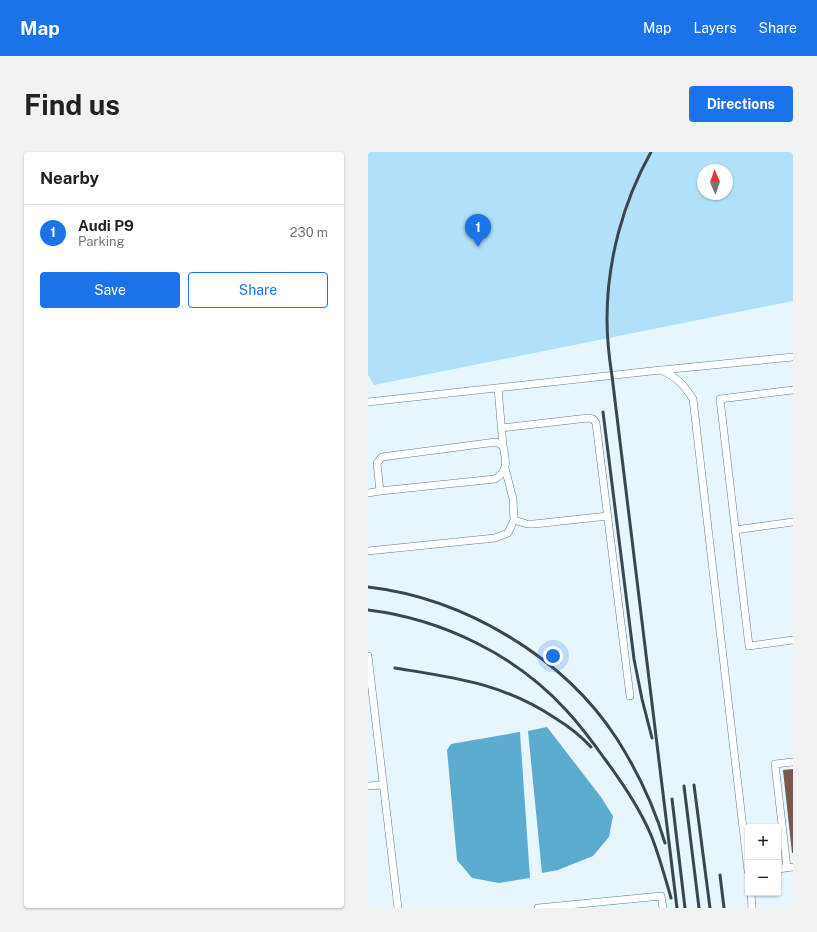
<!DOCTYPE html>
<html lang="en">
<head>
<meta charset="utf-8">
<style>
  body { margin:0; font-family:"Public Sans",sans-serif; background:#f2f2f2; color:#202124 }
  .controls { position:absolute; right:12px; bottom:12px; display:grid; overflow:hidden; border-radius:4px; box-shadow:0 1px 3px #0004 }
  .controls button { width:36px; height:36px; display:grid; place-items:center; padding:0; border:0; border-bottom:1px solid #e0e0e0; background:#fff; color:#202124; font:20px sans-serif }
  .compass { position:absolute; left:329px; top:12px; width:36px; height:36px; border-radius:50%; background:#fff; box-shadow:0 1px 3px #0004; rotate:358deg }
  .you { position:absolute; left:185px; top:504px; width:14px; height:14px; margin:-10px; border:3px solid #fff; border-radius:50%; background:#1a73e8; box-shadow:0 0 0 6px #1a73e833 }
  .badge { display:grid; place-items:center; width:26px; height:26px; border-radius:50%; background:#1a73e8; color:#fff; font-size:13px; font-weight:700 }
  .pin { position:absolute; translate:-50% -33px; filter:drop-shadow(0 1px 2px #0008) }
  .pin::after { content:''; position:absolute; top:21px; width:14px; height:12px; background:inherit; clip-path:polygon(0 0,100% 0,50% 100%) }
  .list { margin:0; padding:0; list-style:none }
  h2 { display:flex; justify-content:space-between; align-items:center; height:52px; margin:0; padding:0 16px; font-size:17px }
  h2 small { font-size:13px; font-weight:400; color:#757577 }
  .list li { display:grid; grid-template-columns:26px 1fr auto; gap:12px; align-items:center; box-sizing:border-box; height:56px; padding:0 16px; border-top:1px solid #e0e0e0 }
  .list b { display:block; font-size:15px; white-space:nowrap }
  .list p { margin:0; font-size:13px; white-space:nowrap; color:#757577 }
  .list em { font-size:13px; font-style:normal; color:#757577 }
  .actions { display:flex; gap:8px; padding:12px 16px }
  .actions a { flex:1; padding:9px 0; border:1px solid #1a73e8; border-radius:4px; text-align:center; font-size:14px; color:#1a73e8 }
  .actions .main { background:#1a73e8; color:#fff }
  .map { position:relative; flex:none; width:425px; height:756px; overflow:hidden; border-radius:4px }
  header { display:flex; align-items:center; gap:24px; box-sizing:border-box; height:56px; padding:0 20px; background:#1a73e8; color:#fff }
  header strong { font-size:19px }
  nav { display:flex; gap:22px; margin-inline-start:auto; font-size:14px }
  .intro { display:flex; align-items:center; justify-content:space-between; box-sizing:border-box; height:96px; padding:0 24px }
  h1 { margin:0; font-size:28px }
  .button { padding:10px 18px; border-radius:4px; background:#1a73e8; color:#fff; font-size:14px; font-weight:700 }
  main { display:flex; gap:24px; padding:0 24px }
  aside { flex:1; background:#fff; border-radius:4px; box-shadow:0 1px 3px #0004 }
  .map>svg:first-child { display:block }
</style>
</head>
<body>
<header>
<strong>Map</strong>
<nav><a>Map</a><a>Layers</a><a>Share</a></nav>
</header>
<div class="intro"><h1>Find us</h1><a class="button">Directions</a></div>
<main>
<aside>
<h2>Nearby<small></small></h2>
<ul class="list">
<li><span class="badge">1</span><div><b>Audi P9</b><p>Parking</p></div><em>230 m</em></li>
</ul>
<div class="actions"><a class="main">Save</a><a>Share</a></div>
</aside>
<div class="map">
<svg width="425" height="756" viewBox="0 0 425 756">
  <rect width="100%" height="100%" fill="#e7f5fd"/>
  <!-- green -->
  <path fill="#b1e1fa" fill-rule="evenodd" d="M0,0h425v149l-419,84 -6,-10zM335,18h24v24h-24z"/>
  <!-- water -->
  <path fill="#5dacd0" d="M179,575l54,70 12,19 -4,21 -16,19 -35,14 -16,3 -14,-142z
    M152,580l10,146 -31,5 -27,-5 -15,-18 -10,-110 4,-6z"/>
  <!-- building -->
  <path fill="#79584e" d="M425,617v84h-1l-9,-83z"/>
  <g fill="none" stroke-linecap="round" stroke-linejoin="round">
    <defs>
      <path id="service" d="M294,218l131,-13
        M130,236l5,58
        M425,238l-73,9 29,247 44,-6
        M0,250l293,-32c17,8 22,14 32,29l55,472
        M133,276l87,-10 5,1 3,4 34,273
        M0,341l12,-2 115,-12c14,-8 11,-19 8,-33l-7,-4 -114,15 -5,6 3,28
        M146,368l13,4h7l74,-8
        M367,378l58,-8
        M0,399l127,-13 13,-5 6,-13 -1,-21 -8,-31
        M0,504l30,252
        M0,634l15,-1
        M419,716l-12,-104 18,-2
        M410,717l15,-2
        M383,741l1,15
        M170,756l123,-12 2,12"/>
    </defs>
    <!-- service casing -->
    <use href="#service" stroke="#5d7f8f" stroke-width="8"/>
    <!-- service -->
    <use href="#service" stroke="#fff" stroke-width="7"/>
    <!-- rail -->
    <path stroke="#3b474e" stroke-width="3" d="M283,0c-28,50 -44,109 -44,167 0,19 2,38 5,57l65,532
      M235,260l31,247 8,40 10,39
      M0,435c96,11 196,70 249,152 21,33 37,67 48,104
      M0,458c74,9 148,45 198,100 14,15 26,31 38,48 18,24 35,49 47,77 8,20 14,42 20,63
      M27,516c61,10 107,15 160,50 13,8 25,17 36,29
      M326,633l16,123
      M316,634l15,122
      M304,647l13,109
      M352,723l4,33"/>
  </g>
</svg>
<div class="controls">
<button>+</button>
<button>−</button>
</div>
<svg class="compass" viewBox="-18 -18 36 36"><path d="M0-13l5 13h-10z" fill="#e53935"/><path d="M0 13l5-13h-10z" fill="#757577"/></svg>
<div class="you"></div>
<div class="pin badge" style="left:110px;top:95px">1</div>
</div>
</main>
</body>
</html>
